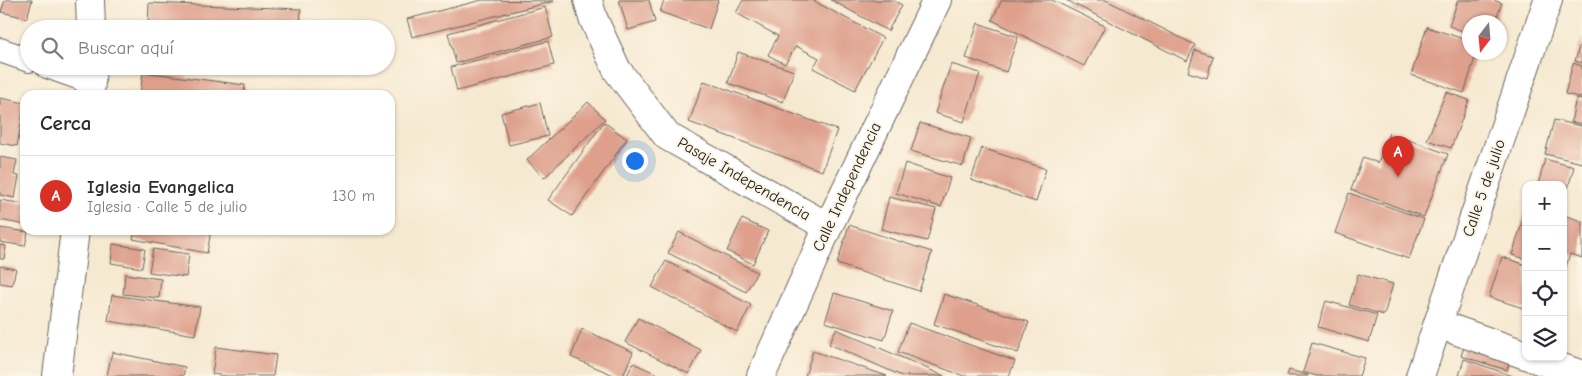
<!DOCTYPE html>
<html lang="es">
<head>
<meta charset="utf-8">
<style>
  body { margin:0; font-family:"Comic Neue",sans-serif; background:#f7f7f7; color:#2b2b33 }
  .controls { position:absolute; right:15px; bottom:15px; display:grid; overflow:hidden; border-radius:10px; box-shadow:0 1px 4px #0004 }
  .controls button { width:45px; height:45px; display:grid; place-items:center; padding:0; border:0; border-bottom:1px solid #e1e1e2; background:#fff; color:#2b2b33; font:25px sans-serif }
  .compass { position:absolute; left:1462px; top:15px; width:45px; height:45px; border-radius:50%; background:#fff; box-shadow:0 1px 4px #0004; rotate:196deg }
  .you { position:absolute; left:634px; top:160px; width:18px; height:18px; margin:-12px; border:4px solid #fff; border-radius:50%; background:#1a73e8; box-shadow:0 0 0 8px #1a73e833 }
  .badge { display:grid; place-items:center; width:32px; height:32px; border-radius:50%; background:#d93025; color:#fff; font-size:16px; font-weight:700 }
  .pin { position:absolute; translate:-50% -41px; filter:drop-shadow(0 1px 2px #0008) }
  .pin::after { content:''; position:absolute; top:26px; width:18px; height:15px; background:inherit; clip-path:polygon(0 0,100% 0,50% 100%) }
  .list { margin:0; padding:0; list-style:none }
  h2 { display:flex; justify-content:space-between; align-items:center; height:65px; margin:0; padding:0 20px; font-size:21px }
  h2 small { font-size:16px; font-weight:400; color:#7c7c81 }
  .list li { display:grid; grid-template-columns:32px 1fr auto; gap:15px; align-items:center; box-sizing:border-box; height:80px; padding:0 20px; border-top:1px solid #e1e1e2 }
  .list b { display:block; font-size:19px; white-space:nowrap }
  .list p { margin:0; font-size:16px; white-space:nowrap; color:#7c7c81 }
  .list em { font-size:16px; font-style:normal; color:#7c7c81 }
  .icon { flex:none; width:28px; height:28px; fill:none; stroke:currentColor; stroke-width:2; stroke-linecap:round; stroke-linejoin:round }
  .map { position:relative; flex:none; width:1582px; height:376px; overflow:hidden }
  .search { position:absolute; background:#fff; box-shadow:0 1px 4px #0004; left:20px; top:20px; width:375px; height:55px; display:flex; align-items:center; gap:12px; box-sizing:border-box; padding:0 18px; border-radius:28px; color:#7c7c81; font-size:19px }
  .panel { position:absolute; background:#fff; box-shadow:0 1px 4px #0004; left:20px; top:90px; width:375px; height:145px; border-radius:15px }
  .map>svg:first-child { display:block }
</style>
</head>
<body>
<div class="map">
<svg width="1582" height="376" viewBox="0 0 1582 376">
  <rect width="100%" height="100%" fill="#fcf5e5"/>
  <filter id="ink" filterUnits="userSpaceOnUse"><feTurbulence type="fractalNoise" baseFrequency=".02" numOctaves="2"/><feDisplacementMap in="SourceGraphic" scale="10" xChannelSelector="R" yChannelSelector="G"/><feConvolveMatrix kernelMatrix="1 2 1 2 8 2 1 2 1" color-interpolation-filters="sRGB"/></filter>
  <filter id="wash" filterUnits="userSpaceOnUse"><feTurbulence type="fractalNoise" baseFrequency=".0096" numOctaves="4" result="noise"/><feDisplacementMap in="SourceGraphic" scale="20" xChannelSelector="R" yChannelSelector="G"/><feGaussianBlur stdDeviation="1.12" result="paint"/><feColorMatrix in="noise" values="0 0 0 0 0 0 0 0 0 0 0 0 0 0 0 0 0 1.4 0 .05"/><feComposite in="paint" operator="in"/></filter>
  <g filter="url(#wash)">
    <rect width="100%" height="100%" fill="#f6e9d1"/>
    <g id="blocks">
      <!-- building -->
      <path fill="#dea08d" d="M5,0h27l-5,18 -26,-6z
        M482,0l72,1 -142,36 -5,-18z
        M619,0h30l6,22 -27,8z
        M664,0h54l-9,29 -49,-17z
        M743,0h69l71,38 -28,52 -42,-22 6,-10 -23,-12 -11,18 -17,-9 10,-19 -42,-23z
        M831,0h61l10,5 -14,26z
        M1002,0h50l53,26 -21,40 -92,-46z
        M1066,0h40l89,45 -8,16z
        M1458,0h35l9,3 -7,19h-25v12l-21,-8z
        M149,3l152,6 -1,20h-152z
        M545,7l8,30 -97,26 -8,-30z
        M978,23l40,14 -12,35 -40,-14z
        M1427,27l43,14v11h7l-13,41 -53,-18z
        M1582,37v26l-7,-2z
        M548,41l6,24 -97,26 -6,-24z
        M1195,50l18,6 -6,22 -19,-6z
        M738,52l56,19 -11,31 -55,-19z
        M1573,63l9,3v32l-17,-4z
        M951,64l29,9 -16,49 -29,-9z
        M137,66h58v6l-58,-3z
        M143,72l102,13 -1,10h-104z
        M704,81l133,49 -15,41 -133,-49z
        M1446,92l23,8 -18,48 -24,-8z
        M0,98l25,5 -8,43 -17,-3z
        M1576,98l6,2v24l-11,-2z
        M588,102l17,17 -61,59 -17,-18z
        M540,103l8,33 -39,9 -8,-32z
        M1554,120l28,6v37l-37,-9z
        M604,122l23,17 -55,77 -24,-16z
        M920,123l51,15 -8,28 -52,-15z
        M1389,133l59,21 -24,63 -73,-27 12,-33 15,6z
        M982,148l64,21 -10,33 -65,-22z
        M0,157l17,3 -3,15 5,1 -4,22 -15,-3z
        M1545,159l29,8 -10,35 -1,-17h-25z
        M905,163l45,15 -9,29 -45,-14z
        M1349,193l75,26 -15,40 -74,-26z
        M889,197l47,12 -9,32 -46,-12z
        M0,200l25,4v21l-25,-5z
        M1525,213h1v46l-14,-4z
        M1563,215l19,6v37l-12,-4 -6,20z
        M742,219l26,12 -15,33 -26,-13z
        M849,225l83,27 -13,39 -82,-27z
        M0,228l28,4 -3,14 -25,-4z
        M135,230h76l-4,23 -74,-14z
        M679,232l78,40 -11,20 -78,-39z
        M113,244l32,5 -3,19 -31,-5z
        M0,245l6,1 -2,13h-4z
        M153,249l36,5 -3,23 -37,-5z
        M1502,257l24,8v44l-37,-12z
        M666,261l85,44 -14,27 -85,-45z
        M0,266l16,3 -4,16 -12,-2z
        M125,274l36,5 -2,19 -36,-4z
        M1358,274l35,10 -9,31 -35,-10z
        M834,293l59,18 -9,29 -59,-18z
        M944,294l85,28 -11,31 -84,-29z
        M112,295l88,12 -5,28 -87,-14z
        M1326,301l51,14 -8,27 -51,-15z
        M638,318l63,32 -12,24 -64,-32z
        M909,323l106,38 -6,15h-45l-66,-24z
        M1471,326l45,15 -9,29 -46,-14z
        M582,329l51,23 -10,24h-7l-45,-19z
        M836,329l108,47h-42l-73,-32z
        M1312,343l53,15 -6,18h-42l-14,-4z
        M216,347l60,8 -3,21h-46l-15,-2z
        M813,351l74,25h-82z
        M112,352l73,15 -2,9h-76z
        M1464,359l49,17h-54z
        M633,363l29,13h-35z
        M1289,370l19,5v1h-21z"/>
    </g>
  </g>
  <g filter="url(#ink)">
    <use href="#blocks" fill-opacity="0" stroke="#68645b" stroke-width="1"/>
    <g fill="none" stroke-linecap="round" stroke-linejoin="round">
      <defs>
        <path id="service" d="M0,50l29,10
          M47,66l45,16"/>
        <path id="minor" d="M90,0l1,29
          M588,0l5,18 24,52 50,66 161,91
          M90,95l2,-29
          M1438,324l88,31
          M1531,357l51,18
          M57,376l18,-146
          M761,376l67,-149 109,-227
          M1420,376l128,-376"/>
      </defs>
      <!-- service casing -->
      <use href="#service" stroke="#68645b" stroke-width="26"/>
      <!-- minor casing -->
      <use href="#minor" stroke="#68645b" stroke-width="30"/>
      <!-- service -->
      <use href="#service" stroke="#fff" stroke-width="24"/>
      <!-- minor -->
      <use href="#minor" stroke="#fff" stroke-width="28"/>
    </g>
  </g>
  <g text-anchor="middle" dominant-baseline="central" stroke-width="4" stroke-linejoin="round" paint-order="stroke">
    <!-- street labels -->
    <g font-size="16" fill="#1c1c1c" stroke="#fcf5e5">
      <text transform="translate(744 179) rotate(30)">Pasaje Independencia</text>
      <text transform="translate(847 187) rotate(-65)">Calle Independencia</text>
      <text transform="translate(1484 188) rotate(-71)">Calle 5 de julio</text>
    </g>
  </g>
</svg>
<div class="controls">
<button>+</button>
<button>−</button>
<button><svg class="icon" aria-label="locate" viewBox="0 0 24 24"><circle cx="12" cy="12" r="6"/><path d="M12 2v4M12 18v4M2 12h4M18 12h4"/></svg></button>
<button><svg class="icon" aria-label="layers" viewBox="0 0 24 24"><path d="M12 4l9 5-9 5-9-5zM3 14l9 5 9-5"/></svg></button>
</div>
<svg class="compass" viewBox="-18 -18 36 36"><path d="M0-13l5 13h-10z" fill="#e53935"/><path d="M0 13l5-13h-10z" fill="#7c7c81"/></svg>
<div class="you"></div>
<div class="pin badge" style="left:1398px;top:177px">A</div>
<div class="search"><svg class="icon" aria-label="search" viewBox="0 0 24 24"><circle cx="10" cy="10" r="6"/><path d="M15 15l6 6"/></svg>Buscar aquí</div>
<section class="panel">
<h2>Cerca<small></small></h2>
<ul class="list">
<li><span class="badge">A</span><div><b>Iglesia Evangelica</b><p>Iglesia · Calle 5 de julio</p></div><em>130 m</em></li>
</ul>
</section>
</div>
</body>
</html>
